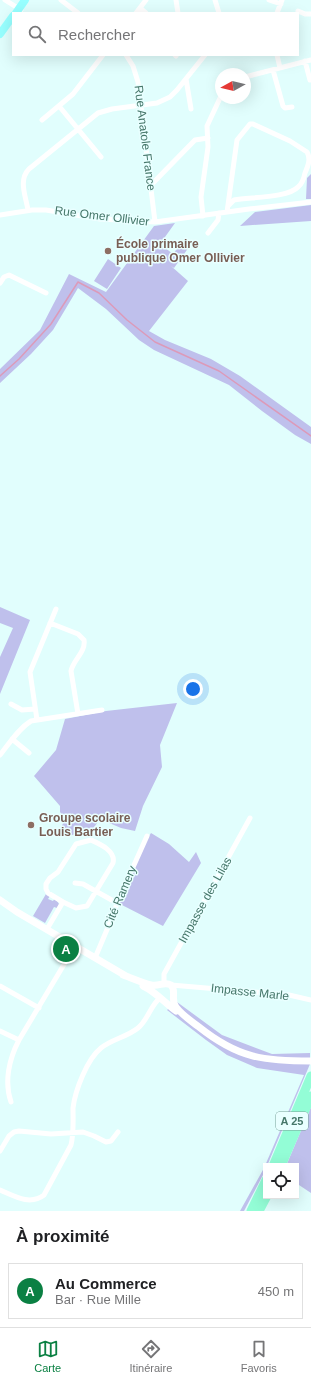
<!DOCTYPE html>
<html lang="fr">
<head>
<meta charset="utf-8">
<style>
  body { margin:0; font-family:Arial,sans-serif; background:#f2f2f2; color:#202124 }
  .controls { position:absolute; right:12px; bottom:12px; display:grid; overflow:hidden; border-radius:0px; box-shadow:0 4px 16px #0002 }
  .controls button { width:36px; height:36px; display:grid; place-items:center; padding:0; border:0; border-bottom:1px solid #e0e0e0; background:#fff; color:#202124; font:20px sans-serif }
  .compass { position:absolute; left:215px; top:68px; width:36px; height:36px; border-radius:50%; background:#fff; box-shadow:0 4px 16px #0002; rotate:262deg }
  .you { position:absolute; left:193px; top:689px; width:14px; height:14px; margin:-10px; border:3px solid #fff; border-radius:50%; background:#1a73e8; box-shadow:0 0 0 6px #1a73e833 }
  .badge { display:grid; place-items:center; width:26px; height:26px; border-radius:50%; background:#0b8043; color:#fff; font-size:13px; font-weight:700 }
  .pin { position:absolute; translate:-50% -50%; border:2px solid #fff; box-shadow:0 1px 4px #0006 }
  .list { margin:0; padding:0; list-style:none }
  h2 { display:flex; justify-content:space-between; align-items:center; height:52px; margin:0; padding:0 16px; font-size:17px }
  h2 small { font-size:13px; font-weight:400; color:#757577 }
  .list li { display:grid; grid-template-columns:26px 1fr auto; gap:12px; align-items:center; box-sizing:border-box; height:56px; margin:0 8px 8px; padding:0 8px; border:1px solid #e0e0e0; border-radius:0px }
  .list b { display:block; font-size:15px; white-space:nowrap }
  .list p { margin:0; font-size:13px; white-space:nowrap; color:#757577 }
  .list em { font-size:13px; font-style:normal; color:#757577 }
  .icon { flex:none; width:22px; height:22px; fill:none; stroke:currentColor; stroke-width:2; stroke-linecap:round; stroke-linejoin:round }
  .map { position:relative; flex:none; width:311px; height:1211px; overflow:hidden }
  .search { position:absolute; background:#fff; box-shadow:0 4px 16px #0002; left:12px; right:12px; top:12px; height:44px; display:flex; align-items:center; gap:10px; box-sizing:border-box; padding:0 14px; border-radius:0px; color:#757577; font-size:15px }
  .sheet { height:116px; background:#fff }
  nav { display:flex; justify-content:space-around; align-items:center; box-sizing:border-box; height:56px; border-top:1px solid #e0e0e0; background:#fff; font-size:11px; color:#757577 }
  nav a { display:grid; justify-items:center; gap:2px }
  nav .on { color:#0b8043 }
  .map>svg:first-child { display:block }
</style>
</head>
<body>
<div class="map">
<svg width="311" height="1211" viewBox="0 0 311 1211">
  <rect width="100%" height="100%" fill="#e1fefd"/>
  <!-- grass -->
  <path fill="#bfc0ec" d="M311,174v25h-5l1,-21z
    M311,205v16l-71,5 15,-14z
    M175,223l-15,21 13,10 9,-12 7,5 -15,21 -3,-2 17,15 -39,50 16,9 46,19 29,17 71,51v17l-16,-9 -33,-24 -33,-26 -75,-35 -15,-10 -33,-31 -28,-21 -25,42 -22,24 -31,29v-14l40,-39 29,-56 37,18 48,-66z
    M108,259l13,9 -14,21 -13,-8z
    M0,607l30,13 -30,74v-37l13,-29 -13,-5z
    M177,703l-17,42 2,22 -19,39 -8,25 -14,-3 -21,-9 -8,11 -20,5 -12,-5 5,-11 -5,-7v-6l-26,-30 22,-26 9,-31 41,-8z
    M151,833l18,11 20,18 7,-10 5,11 -38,63 -45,-23 27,-60z
    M46,894l4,2 -2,3 5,2 2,-3 4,6 -2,4 -3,-1 -9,16 -12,-7z
    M177,1002l45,33 50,19 38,-1v11l-43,102h-1l-2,7 -20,38h-4l24,-43 40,-93 -47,-7 -30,-13 -21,-15 -39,-30z
    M311,1107v86l-15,-10v-17h-10z"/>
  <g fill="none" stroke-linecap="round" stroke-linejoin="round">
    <!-- stream -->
    <path stroke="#dc9ab9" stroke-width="1.5" d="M0,376l19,-17 32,-35 27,-42 21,11 28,27 28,22 64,29 92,65"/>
    <!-- street -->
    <path stroke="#fff" stroke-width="5" d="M5,0l16,10
      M61,0l17,13
      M176,0l2,13
      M215,0l4,13
      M269,0l12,4
      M140,8l6,5
      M298,11l7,3h6
      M136,13l10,-13
      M277,13l5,-13
      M126,55l7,11 5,16 17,140
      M175,55l1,1
      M277,55l3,13
      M305,61l5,19
      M273,70l10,36 2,2 7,-1
      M245,77l66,-17
      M186,79l5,30
      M59,106l42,51
      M42,120l31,-26 30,-39
      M151,185l44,-45 13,-2
      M28,210c-2,-13 -10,-30 1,-41l69,-56 14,-4 45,-6 13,-6 7,-7 28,-35
      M227,212l10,-72 13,-16h3l37,17 17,11c4,7 1,14 -2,21 -1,5 -3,11 -7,14 -10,11 -48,10 -64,13l-6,6
      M0,215l32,-5h14l54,9 55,3 94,-13 62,-7
      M203,216l-2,-19 7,-50 -1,-21 14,-30
      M208,233l10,-13 1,-7
      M0,283l4,-6 5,-2 37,18
      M50,623l28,11 6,6c2,12 -11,20 -13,31l7,43
      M11,704l11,6 13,-1
      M37,720l-7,-48 26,-63
      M12,739l17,14
      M0,755c9,-11 18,-26 31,-34l71,-11
      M75,883l8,1 34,19
      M47,929l16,-27 13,6 11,-2 26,-43c3,-12 -13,-19 -22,-23l-15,4 -18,28 -8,6 -4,6v5l2,4 15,9
      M95,958l19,-45 3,-10 30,-67
      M164,983v-9l86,-156
      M171,985l118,10 22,5
      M0,986l39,22
      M0,1031l19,9c-10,19 -15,42 -8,62
      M19,1040l56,-94
      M0,1151l9,-15 5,-4 5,-1 32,3 32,-2 11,4 12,6 5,-1 7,-9
      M0,1190c14,6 30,16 44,5l27,-50c3,-12 2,-25 2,-37 2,-17 14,-49 28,-60 11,-9 26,-11 37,-20 10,-8 12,-22 22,-30"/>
    <!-- secondary -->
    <path stroke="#fff" stroke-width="7" d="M0,900l17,12 109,64
      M123,975c9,3 19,8 28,10 8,2 13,-4 20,0 6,6 -1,14 5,22 6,8 15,14 23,20 39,31 64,34 112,34
      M143,986c13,6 22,17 33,25"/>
    <!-- primary -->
    <path stroke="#97ffff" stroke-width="8" d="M16,13l9,-13
      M0,34l13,-18"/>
    <!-- highway -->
    <path stroke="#93fdd6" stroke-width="9" d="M273,1166l38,-90
      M281,1166l30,-70
      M251,1211l15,-31
      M259,1211l8,-15"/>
  </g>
  <!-- markers -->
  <g fill="#8d6e63" stroke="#e9ffff" stroke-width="1.5">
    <circle cx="108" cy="251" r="4"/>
    <circle cx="31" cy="825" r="4"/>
  </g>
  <g text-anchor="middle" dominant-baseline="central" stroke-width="3" stroke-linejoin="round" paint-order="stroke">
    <!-- shield labels -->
    <rect fill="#e9ffff" stroke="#77a097" stroke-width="1" x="276" y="1112" width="32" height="18" rx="3"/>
    <g font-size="11" font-weight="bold" fill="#46776a">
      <text x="292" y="1121">A 25</text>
    </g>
    <!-- street labels -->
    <g font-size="12" fill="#46776a" stroke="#e9ffff">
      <text transform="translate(145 138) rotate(83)">Rue Anatole France</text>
      <text transform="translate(102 216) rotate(7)">Rue Omer Ollivier</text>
      <text transform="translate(120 897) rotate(-67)">Cité Ramery</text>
      <text transform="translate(205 900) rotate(-61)">Impasse des Lilas</text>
      <text transform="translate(250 992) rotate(6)">Impasse Marle</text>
    </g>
    <!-- education labels -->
    <g font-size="12" font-weight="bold" fill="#785e54" stroke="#e9ffff" text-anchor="start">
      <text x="116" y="244">École primaire<tspan x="116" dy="14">publique Omer Ollivier</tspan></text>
      <text x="39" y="818">Groupe scolaire<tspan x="39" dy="14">Louis Bartier</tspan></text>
    </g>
  </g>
</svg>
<div class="controls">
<button><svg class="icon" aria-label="locate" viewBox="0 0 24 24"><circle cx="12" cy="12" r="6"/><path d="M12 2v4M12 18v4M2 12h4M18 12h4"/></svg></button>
</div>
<svg class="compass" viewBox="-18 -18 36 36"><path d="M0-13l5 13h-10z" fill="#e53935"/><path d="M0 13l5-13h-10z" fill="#757577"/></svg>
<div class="you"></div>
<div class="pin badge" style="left:66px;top:949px">A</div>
<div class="search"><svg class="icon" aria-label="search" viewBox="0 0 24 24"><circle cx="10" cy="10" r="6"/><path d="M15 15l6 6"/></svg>Rechercher</div>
</div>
<section class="sheet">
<h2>À proximité<small></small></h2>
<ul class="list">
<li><span class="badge">A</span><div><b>Au Commerce</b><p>Bar · Rue Mille</p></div><em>450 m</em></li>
</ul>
</section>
<nav>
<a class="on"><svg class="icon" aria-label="map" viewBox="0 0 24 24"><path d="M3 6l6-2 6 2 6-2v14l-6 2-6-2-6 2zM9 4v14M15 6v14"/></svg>Carte</a>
<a><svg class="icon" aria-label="directions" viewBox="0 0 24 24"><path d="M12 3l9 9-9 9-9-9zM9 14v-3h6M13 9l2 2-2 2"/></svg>Itinéraire</a>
<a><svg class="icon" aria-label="saved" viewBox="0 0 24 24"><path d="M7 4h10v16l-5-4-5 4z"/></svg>Favoris</a>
</nav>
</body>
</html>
